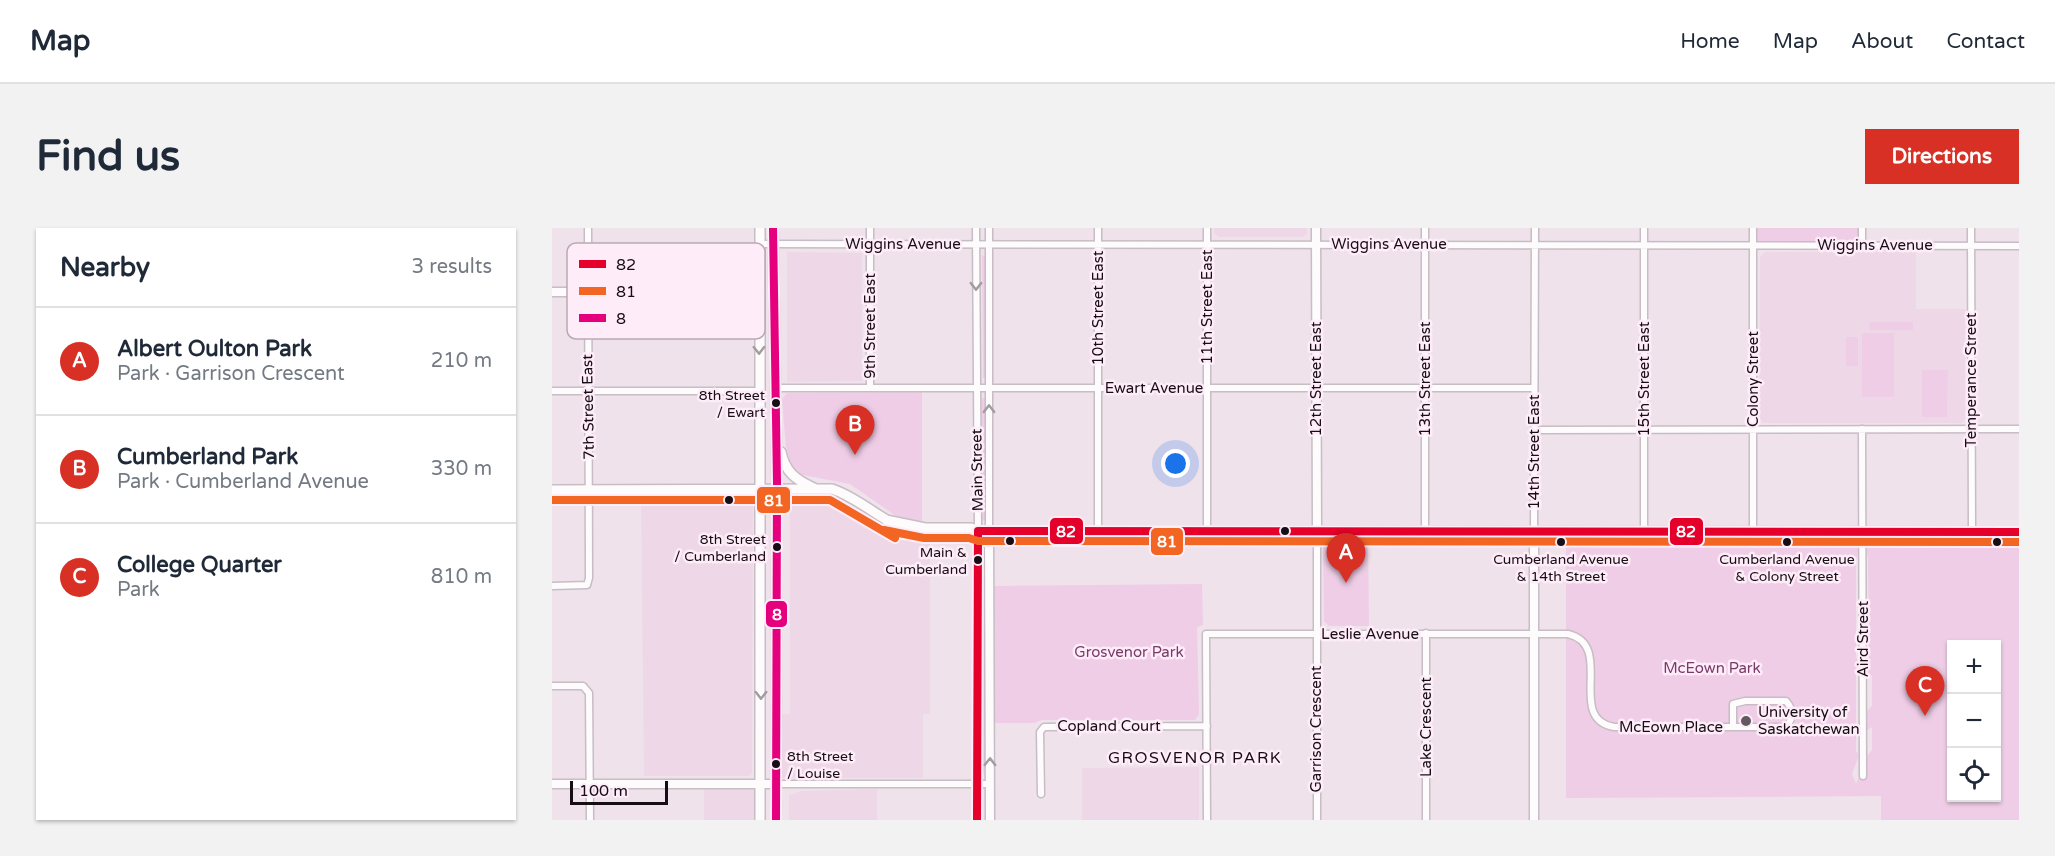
<!DOCTYPE html>
<html lang="en">
<head>
<meta charset="utf-8">
<style>
  body { margin:0; font-family:"Varela Round",sans-serif; background:#f2f2f3; color:#1f2937 }
  .controls { position:absolute; right:18px; bottom:18px; display:grid; overflow:hidden; border-radius:0px; box-shadow:0 2px 4px #0004 }
  .controls button { width:54px; height:54px; display:grid; place-items:center; padding:0; border:0; border-bottom:2px solid #e0e1e3; background:#fff; color:#1f2937; font:30px sans-serif }
  .scale { position:absolute; left:18px; bottom:15px; width:98px; box-sizing:border-box; padding-left:6px; border:3px solid #160e14; border-top:0; font-size:16px; line-height:21px; white-space:nowrap; color:#160e14; -webkit-text-stroke:4px #ffecf9; paint-order:stroke }
  .you { position:absolute; left:624px; top:236px; width:21px; height:21px; margin:-15px; border:4px solid #fff; border-radius:50%; background:#1a73e8; box-shadow:0 0 0 9px #1a73e833 }
  .badge { display:grid; place-items:center; width:39px; height:39px; border-radius:50%; background:#d93025; color:#fff; font-size:20px; font-weight:700 }
  .pin { position:absolute; translate:-50% -50px; filter:drop-shadow(0 2px 3px #0008) }
  .pin::after { content:''; position:absolute; top:32px; width:21px; height:18px; background:inherit; clip-path:polygon(0 0,100% 0,50% 100%) }
  .list { margin:0; padding:0; list-style:none }
  h2 { display:flex; justify-content:space-between; align-items:center; height:78px; margin:0; padding:0 24px; font-size:26px }
  h2 small { font-size:20px; font-weight:400; color:#747a83 }
  .list li { display:grid; grid-template-columns:39px 1fr auto; gap:18px; align-items:center; box-sizing:border-box; height:108px; padding:0 24px; border-top:2px solid #e0e1e3 }
  .list b { display:block; font-size:22px; white-space:nowrap }
  .list p { margin:0; font-size:20px; white-space:nowrap; color:#747a83 }
  .list em { font-size:20px; font-style:normal; color:#747a83 }
  .icon { flex:none; width:33px; height:33px; fill:none; stroke:currentColor; stroke-width:2; stroke-linecap:round; stroke-linejoin:round }
  .map { position:relative; flex:none; width:1467px; height:592px; overflow:hidden; border-radius:0px }
  header { display:flex; align-items:center; gap:36px; box-sizing:border-box; height:84px; padding:0 30px; background:#fff; border-bottom:2px solid #e0e1e3 }
  header strong { font-size:28px }
  nav { display:flex; gap:33px; margin-inline-start:auto; font-size:21px }
  .intro { display:flex; align-items:center; justify-content:space-between; box-sizing:border-box; height:144px; padding:0 36px }
  h1 { margin:0; font-size:42px }
  .button { padding:15px 27px; border-radius:0px; background:#d93025; color:#fff; font-size:21px; font-weight:700 }
  main { display:flex; gap:36px; padding:0 36px }
  aside { flex:1; background:#fff; border-radius:0px; box-shadow:0 2px 4px #0004 }
  .map>svg:first-child { display:block }
</style>
</head>
<body>
<header>
<strong>Map</strong>
<nav><a>Home</a><a>Map</a><a>About</a><a>Contact</a></nav>
</header>
<div class="intro"><h1>Find us</h1><a class="button">Directions</a></div>
<main>
<aside>
<h2>Nearby<small>3 results</small></h2>
<ul class="list">
<li><span class="badge">A</span><div><b>Albert Oulton Park</b><p>Park · Garrison Crescent</p></div><em>210 m</em></li>
<li><span class="badge">B</span><div><b>Cumberland Park</b><p>Park · Cumberland Avenue</p></div><em>330 m</em></li>
<li><span class="badge">C</span><div><b>College Quarter</b><p>Park</p></div><em>810 m</em></li>
</ul>
</aside>
<div class="map">
<svg width="1467" height="592" viewBox="0 0 1467 592">
  <rect width="100%" height="100%" fill="#efe2eb"/>
  <!-- built -->
  <path fill="#eed8e7" d="M662,0h93v6l-4,3h-84l-5,-4z
    M235,24l75,1v128l-75,1z
    M1213,24h151v57h49v110l-3,4h-199l-4,-3 1,-163z
    M89,266l112,1 -1,278 -3,3h-105z
    M238,271h49l67,39h24v176h-7v64h-141v-64h8z
    M647,539v53h-117v-52z
    M152,556h56v36h-56z
    M325,561v31h-88v-25l12,-4z"/>
  <!-- green -->
  <path fill="#efcde6" fill-rule="evenodd" d="M1201,0h109v17l-109,-1z
    M430,27l4,2v119l-3,2z
    M1318,94h43v8h-44z
    M1310,105h32v64h-32z
    M1294,109h12v29h-12z
    M1370,142h26l-1,47h-25z
    M370,164v130l-26,-6 -46,-32 -52,-10 -8,-12 -4,-15 -4,-48 5,-6z
    M430,170l4,1v121l-4,1z
    M1322,309l145,4v279h-138v-24l-315,2v-259l283,-1 7,3 3,7 -3,13v96l2,4 -2,12v78l3,4 -7,19 4,10 11,-28 5,-6v-23l-6,4v-19l6,-6v-31l-6,4v-21l3,-11 -1,-90 -3,-11 2,-7zM1400,416h44v154h-44z
    M774,311h42l1,87h-40l-5,-5 -1,-77z
    M433,313l2,232h-5l-2,-231z
    M650,356l1,41 -6,2 2,87 -4,6h-153l-8,3h-39l-1,-137z"/>
  <g fill="none" stroke-linecap="round" stroke-linejoin="round">
    <defs>
      <path id="minor" d="M318,0v160
        M424,0l2,303
        M655,0v303
        M873,0v303
        M1201,0v303
        M1419,0l1,304
        M207,16l1260,2
        M1310,17v-17
        M222,160h760
        M0,163h208
        M1310,201l1,347
        M983,202l484,-1
        M982,302l1,-302
        M1092,302v-302
        M437,303v-303
        M546,303v-303
        M0,358l35,-1 2,-7 -1,-350
        M0,458h31l6,7 1,127
        M224,556h214
        M489,566l-1,-62 4,-5 163,-1
        M655,592l-1,-186h362c48,11 -3,85 46,93h172c7,-8 8,-17 0,-26h-41l-12,3v23
        M765,592v-289
        M874,592v-187"/>
      <path id="tertiary" d="M764,0l1,303
        M0,64h207
        M437,303l1,289
        M0,556h224
        M425,592l1,-289
        M982,592v-290"/>
      <path id="secondary" d="M208,0v592
        M221,0l4,253 -1,339
        M229,224c4,20 15,28 33,36
        M0,262l280,-1c36,12 59,45 99,45
        M334,292l39,8h46l7,3 1041,1"/>
    </defs>
    <!-- minor casing -->
    <use href="#minor" stroke="#c7bdc4" stroke-width="9"/>
    <!-- tertiary casing -->
    <use href="#tertiary" stroke="#c7bdc4" stroke-width="11"/>
    <!-- secondary casing -->
    <use href="#secondary" stroke="#c7bdc4" stroke-width="12"/>
    <!-- minor -->
    <use href="#minor" stroke="#fdfbfc" stroke-width="6"/>
    <!-- tertiary -->
    <use href="#tertiary" stroke="#fdfbfc" stroke-width="8"/>
    <!-- secondary -->
    <use href="#secondary" stroke="#fdfbfc" stroke-width="9"/>
    <defs>
      <path id="bus-1" d="M425,592l1,-289 1041,1"/>
      <path id="bus-2" d="M0,272h278l65,38
        M332,302l40,8h45l9,3 1041,1"/>
      <path id="bus-3" d="M221,0l4,253 -1,339"/>
    </defs>
    <!-- bus-1 casing -->
    <use href="#bus-1" stroke="#ffecf9" stroke-width="12"/>
    <!-- bus-2 casing -->
    <use href="#bus-2" stroke="#ffecf9" stroke-width="12"/>
    <!-- bus-3 casing -->
    <use href="#bus-3" stroke="#ffecf9" stroke-width="12"/>
    <!-- bus-1 -->
    <use href="#bus-1" stroke="#e4002b" stroke-width="8"/>
    <!-- bus-2 -->
    <use href="#bus-2" stroke="#f26522" stroke-width="8"/>
    <!-- bus-3 -->
    <use href="#bus-3" stroke="#e5007d" stroke-width="8"/>
  </g>
  <!-- one-way arrows -->
  <defs><path id="oneway-chevron" d="M-2-3.5L2.5 0L-2 3.5" fill="none" stroke-width="1.6" stroke-linecap="round" stroke-linejoin="round" transform="scale(1.5)"/></defs>
  <g stroke="#a19c9f">
    <use href="#oneway-chevron" transform="translate(424 58) rotate(90)"/>
    <use href="#oneway-chevron" transform="translate(207 122) rotate(89)"/>
    <use href="#oneway-chevron" transform="translate(437 181) rotate(-90)"/>
    <use href="#oneway-chevron" transform="translate(209 467) rotate(90)"/>
    <use href="#oneway-chevron" transform="translate(438 534) rotate(-89)"/>
  </g>
  <!-- markers -->
  <g fill="#160e14" stroke="#ffecf9" stroke-width="2">
    <circle cx="224" cy="175" r="5"/>
    <circle cx="177" cy="272" r="5"/>
    <circle cx="733" cy="303" r="5"/>
    <circle cx="458" cy="313" r="5"/>
    <circle cx="1009" cy="314" r="5"/>
    <circle cx="1235" cy="314" r="5"/>
    <circle cx="1445" cy="314" r="5"/>
    <circle cx="225" cy="319" r="5"/>
    <circle cx="426" cy="332" r="5"/>
    <circle cx="224" cy="536" r="5"/>
  </g>
  <circle fill="#62585f" stroke="#ffecf9" stroke-width="2" cx="1194" cy="493" r="6"/>
  <g text-anchor="middle" dominant-baseline="central" stroke-width="5" stroke-linejoin="round" paint-order="stroke">
    <!-- bus labels -->
    <g font-size="14" fill="#160e14" stroke="#ffecf9" text-anchor="end">
      <text x="213" y="167">8th Street<tspan x="213" dy="17">/ Ewart</tspan></text>
      <text x="214" y="311">8th Street<tspan x="214" dy="17">/ Cumberland</tspan></text>
      <text x="415" y="324">Main &amp;<tspan x="415" dy="17">Cumberland</tspan></text>
      <text x="1009" y="331" text-anchor="middle">Cumberland Avenue<tspan x="1009" dy="17">&amp; 14th Street</tspan></text>
      <text x="1235" y="331" text-anchor="middle">Cumberland Avenue<tspan x="1235" dy="17">&amp; Colony Street</tspan></text>
      <text x="235" y="528" text-anchor="start">8th Street<tspan x="235" dy="17">/ Louise</tspan></text>
    </g>
    <!-- street labels -->
    <g font-size="15" fill="#160e14" stroke="#ffecf9">
      <text x="351" y="16">Wiggins Avenue</text>
      <text x="837" y="16">Wiggins Avenue</text>
      <text x="1323" y="17">Wiggins Avenue</text>
      <text transform="translate(655 79) rotate(-90)">11th Street East</text>
      <text transform="translate(546 80) rotate(-90)">10th Street East</text>
      <text transform="translate(318 98) rotate(-90)">9th Street East</text>
      <text transform="translate(764 151) rotate(-90)">12th Street East</text>
      <text transform="translate(873 151) rotate(-90)">13th Street East</text>
      <text transform="translate(1092 151) rotate(-90)">15th Street East</text>
      <text transform="translate(1201 151) rotate(-90)">Colony Street</text>
      <text transform="translate(1419 152) rotate(-90)">Temperance Street</text>
      <text x="602" y="160">Ewart Avenue</text>
      <text transform="translate(36 179) rotate(-91)">7th Street East</text>
      <text transform="translate(982 224) rotate(-90)">14th Street East</text>
      <text transform="translate(425 242) rotate(-91)">Main Street</text>
      <text x="818" y="406">Leslie Avenue</text>
      <text transform="translate(1311 411) rotate(-90)">Aird Street</text>
      <text x="557" y="498">Copland Court</text>
      <text transform="translate(874 499) rotate(-90)">Lake Crescent</text>
      <text x="1119" y="499">McEown Place</text>
      <text transform="translate(764 501) rotate(-90)">Garrison Crescent</text>
    </g>
    <!-- park labels -->
    <g font-size="15" fill="#773a69" stroke="#ffecf9">
      <text x="577" y="424">Grosvenor Park</text>
      <text x="1160" y="440">McEown Park</text>
    </g>
    <!-- poi labels -->
    <g font-size="15" fill="#160e14" stroke="#ffecf9" text-anchor="start">
      <text x="1206" y="484">University of<tspan x="1206" dy="17">Saskatchewan</tspan></text>
    </g>
    <!-- neighbourhood labels -->
    <g font-size="16" letter-spacing="1.5" fill="#160e14" stroke="#ffecf9">
      <text x="643" y="530">GROSVENOR PARK</text>
    </g>
  </g>
  <!-- legend -->
  <rect x="15" y="15" width="198" height="96" rx="9" fill="#ffecf9" stroke="#b9a9b4" stroke-width="1.5"/>
  <rect x="27" y="32" width="27" height="8" fill="#e4002b"/>
  <rect x="27" y="59" width="27" height="8" fill="#f26522"/>
  <rect x="27" y="86" width="27" height="8" fill="#e5007d"/>
  <g font-size="16" fill="#160e14">
    <text x="64" y="42">82</text>
    <text x="64" y="69">81</text>
    <text x="64" y="96">8</text>
  </g>
  <g stroke="#ffecf9" stroke-width="2">
    <rect x="204" y="258" width="35" height="28" rx="6" fill="#f26522"/>
    <rect x="497" y="289" width="35" height="28" rx="6" fill="#e4002b"/>
    <rect x="1117" y="289" width="35" height="29" rx="6" fill="#e4002b"/>
    <rect x="598" y="299" width="34" height="29" rx="6" fill="#f26522"/>
    <rect x="213" y="372" width="23" height="28" rx="6" fill="#e5007d"/>
  </g>
  <g font-size="16" text-anchor="middle" font-weight="bold" fill="#fff">
    <text x="222" y="278">81</text>
    <text x="514" y="309">82</text>
    <text x="1134" y="309">82</text>
    <text x="615" y="319">81</text>
    <text x="225" y="392">8</text>
  </g>
</svg>
<div class="controls">
<button>+</button>
<button>−</button>
<button><svg class="icon" aria-label="locate" viewBox="0 0 24 24"><circle cx="12" cy="12" r="6"/><path d="M12 2v4M12 18v4M2 12h4M18 12h4"/></svg></button>
</div>
<div class="scale">100 m</div>
<div class="you"></div>
<div class="pin badge" style="left:794px;top:355px">A</div>
<div class="pin badge" style="left:303px;top:227px">B</div>
<div class="pin badge" style="left:1373px;top:488px">C</div>
</div>
</main>
</body>
</html>
